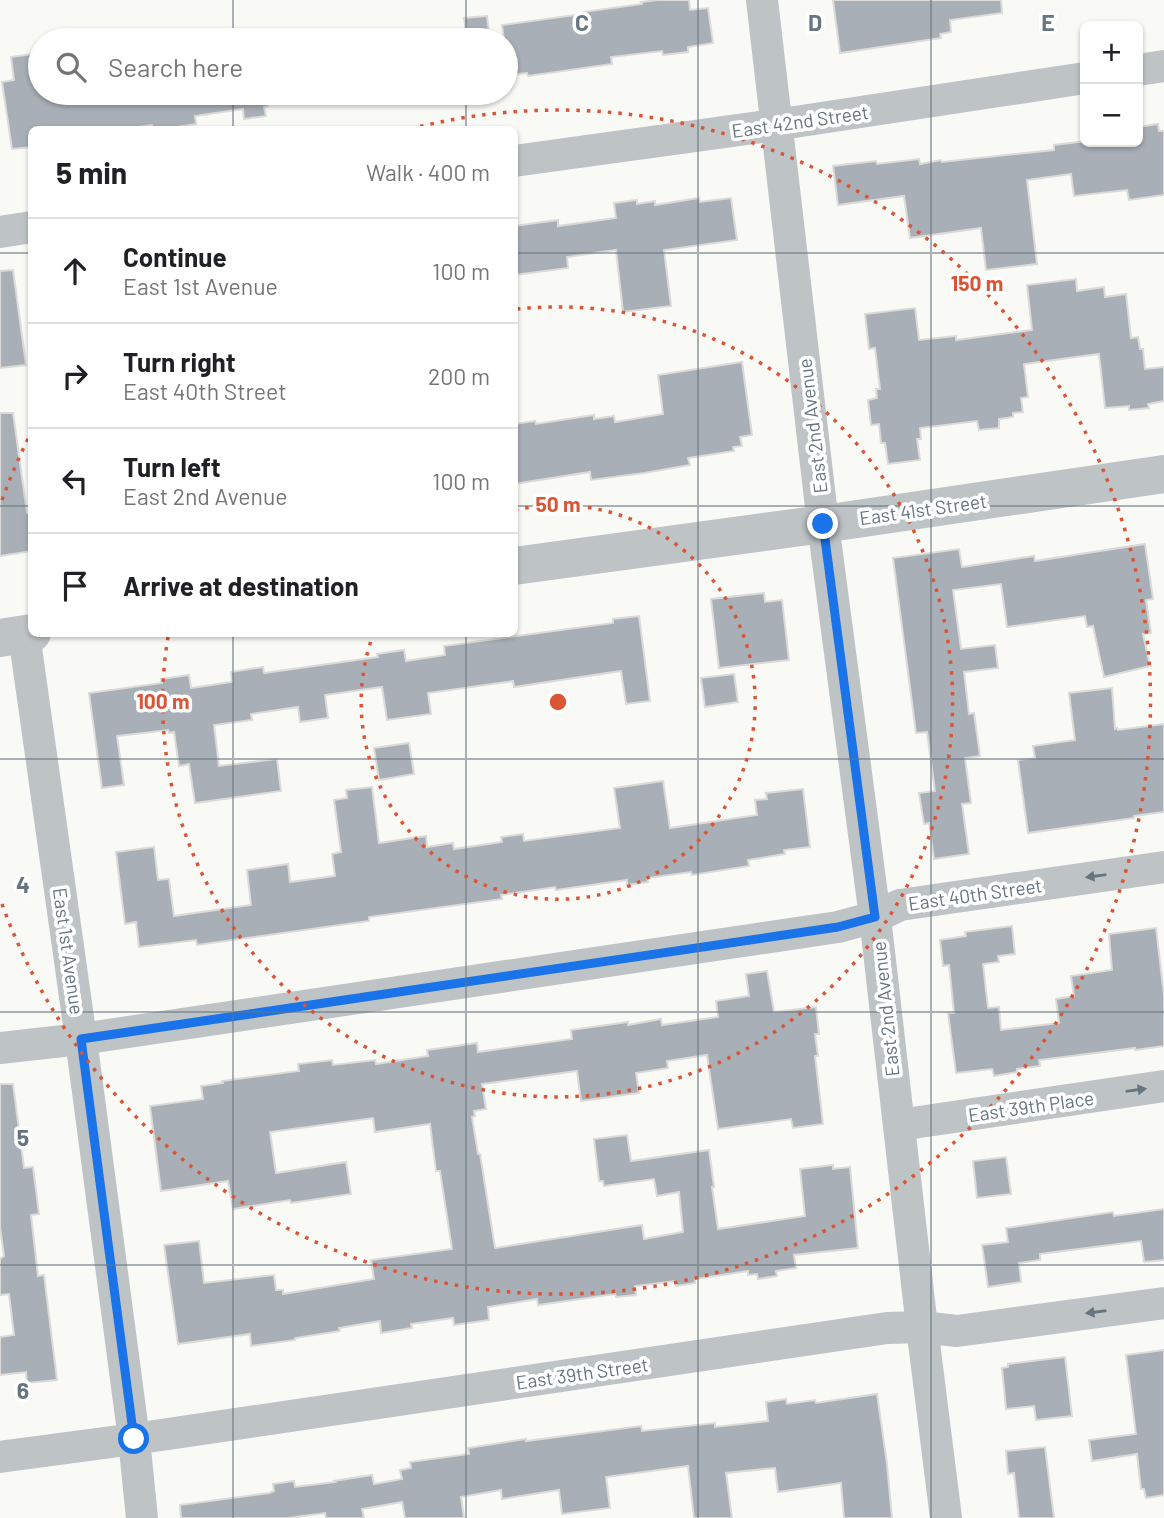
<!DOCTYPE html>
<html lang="en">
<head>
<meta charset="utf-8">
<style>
  body { margin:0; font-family:Barlow,sans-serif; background:#f6f6f6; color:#202124 }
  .controls { position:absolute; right:21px; top:21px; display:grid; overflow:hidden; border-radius:10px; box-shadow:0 2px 5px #0004 }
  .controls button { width:63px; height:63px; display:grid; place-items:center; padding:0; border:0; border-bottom:2px solid #e0e0e0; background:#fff; color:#202124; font:35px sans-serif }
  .stop { position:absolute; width:21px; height:21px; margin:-16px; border:5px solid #1a73e8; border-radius:50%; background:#fff }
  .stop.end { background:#1a73e8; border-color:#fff; box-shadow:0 2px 7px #0008 }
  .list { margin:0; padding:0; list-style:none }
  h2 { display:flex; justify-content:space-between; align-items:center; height:91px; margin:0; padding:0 28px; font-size:30px }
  h2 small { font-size:23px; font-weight:400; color:#757577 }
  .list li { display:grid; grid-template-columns:46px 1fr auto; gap:21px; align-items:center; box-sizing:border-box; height:105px; padding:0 28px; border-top:2px solid #e0e0e0 }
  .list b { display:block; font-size:26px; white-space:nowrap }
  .list p { margin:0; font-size:23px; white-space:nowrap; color:#757577 }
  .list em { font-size:23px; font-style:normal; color:#757577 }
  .icon { flex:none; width:38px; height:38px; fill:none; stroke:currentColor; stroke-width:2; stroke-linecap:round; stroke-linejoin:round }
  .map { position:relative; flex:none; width:1164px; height:1518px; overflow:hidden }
  .search { position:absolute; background:#fff; box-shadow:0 2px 5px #0004; left:28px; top:28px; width:490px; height:77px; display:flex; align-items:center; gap:18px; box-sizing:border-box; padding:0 24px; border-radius:38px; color:#757577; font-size:26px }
  .panel { position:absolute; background:#fff; box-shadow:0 2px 5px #0004; left:28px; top:126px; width:490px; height:511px; border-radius:10px }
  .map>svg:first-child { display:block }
</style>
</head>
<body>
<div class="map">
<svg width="1164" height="1518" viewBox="0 0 1164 1518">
  <rect width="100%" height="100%" fill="#f9f9f6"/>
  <!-- building -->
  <path fill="#a8afb6" stroke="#dbdad9" stroke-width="2" d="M658,0h31l1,10 18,-2 5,35 -25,4v5l-25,3 -1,-4 -51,6 1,7 -84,12 -1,-3 -18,2 -3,-35h-2l-2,-15 81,-11v-2l59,-8 -1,-2z
    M833,0h168l1,13 -52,7 1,12 -11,2 1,4 -101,15z
    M487,16l3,24h-23l-3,-22z
    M40,53v40h227l1,13 -4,1 2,9 -22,3 -1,-10 -48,7 1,8 -38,6h-5l-1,-5 -37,5h-83v17l-20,2 -10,-67 12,-2 -3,-23z
    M1158,124l1,7h5v64l-35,5 -2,-10 -53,6 -3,-22 -44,6 10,84 -51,6 -5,-42 -71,10 -6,-42 -66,9 -5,-39 43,-5 1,3 42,-5 1,5 21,-4 1,2 112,-12v-5l24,-3h60v-15z
    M699,198l1,4 31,-4 6,42 -73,10 7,56 -48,6 -7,-62 -49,7 1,11 -54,7v-49l44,-6v6l58,-8 -2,-15 23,-3v4l18,-3v4z
    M13,270l13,95 -26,3v-97z
    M1076,279l1,12 27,-4 1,10 21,-3 5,44 7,-1 2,12h3l2,20 19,-2v34l-16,3 1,4 -20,2v-4l-24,2 -6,-54 -75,10 4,33 -7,1 2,14 -10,1v4l-14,2v9l-20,2 -2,-9 -57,7 1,11h-4l3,21 -32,4 -3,-21h-4l-2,-19 -8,1 -3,-25 9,-2 -1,-9h4l-5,-41 -6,1 -4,-35 50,-6 4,32 37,-4v4l76,-10 -5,-45z
    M742,362l10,73 -12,2 2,9 -9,1 1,4 -46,7 2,7 -46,8 -53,7 -1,-8 -76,12v-60l21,-3 1,3 58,-9v4l20,-3 1,6 48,-8 -5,-39z
    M0,413h13l14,100h5v38l-32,5z
    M1145,544l8,55 -7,1 5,33 -8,1 7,32 -46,11 -11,-51 -6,1 -2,-11 -78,11 -6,-43 -48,6 8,59 34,-4 3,23 -34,4 5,42 5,-1 6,43 -15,2 6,45 -9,1 7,50 -35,5 -5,-36 -5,1 -5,-31 16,-2 -8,-59 -11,1 -23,-175 66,-9 3,18 72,-11 1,5z
    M764,593l1,9 17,-2 7,60 -70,8 -8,-69z
    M639,616l11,85 -24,3 -5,-33 -107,16 -1,-6 -85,12 3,21 -44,6 -5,-33 -57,8 3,23 -28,4 -2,-15 -47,7 1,6 -38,5 5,41 58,-7 4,32 -86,12 -6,-39 -10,2 -5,-34 -5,1 -1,-3 -51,6 7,49 -22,3 -13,-95 73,-10 -1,-4 28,-4 2,13 41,-6 -1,-10 32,-5 1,6 114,-16 -1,-3 27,-4 2,11 39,-6 -1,-9 169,-23v-4z
    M734,674l4,28 -33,5 -4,-29z
    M1112,688l3,41 2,-1 1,2 46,-6v88l-30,4v2l-106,15 -10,-73 17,-2 -2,-12 42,-6 -6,-47z
    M409,743l5,31 -35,6 -5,-32z
    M663,781l7,47 87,-13 -2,-15 12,-1 -1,-6 37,-4 7,58 -26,3 1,4 -37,6 1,6 -57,9 -1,-3 -44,6 1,4 -21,3v-5l-71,10 -1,-3 -54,8 1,4 -133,18v4l-172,24 -1,-5 -57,7 -3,-25 -11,2 -9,-72 38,-5 4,33 11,-1 5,37 77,-11 -4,-35 41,-6 2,18 45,-6 -3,-22 9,-2 -7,-52 13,-2 -1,-8 26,-3 7,56 47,-7 1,11 26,-4 1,6 48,-7 -1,-5 22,-3 1,7 96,-13 -6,-40z
    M1012,926l3,28 -17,2 1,6 -16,2 5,44 11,-1 2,23 58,-7 -3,-24 18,-3 -3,-20 41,-6 -3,-36 47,-6 8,68v50l-29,4v-2l-96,12 1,6 -23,3v3l-23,4 -2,-7 -36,4 -8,-60h6l-5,-48 -6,1 -3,-26 26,-4 -1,-4z
    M767,971l7,41 42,-5 3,27h-4l3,22h-3l8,68 -30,4 -2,-9 -73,10 -11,-74 -40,6 1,7 -32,5 3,20 -58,8 -4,-30 -95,13 4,25 -12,2 1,5 -3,1 6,37h2l15,94 147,-23 2,14 39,-7 -4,-40 -22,4 -3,-17 -50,7 -1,-5h-4l-5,-42 33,-4 4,26 78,-11 5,37h-2l6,42 87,-13 -5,-47 33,-4v4l17,-2 8,81 -64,7 2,13 -20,3 1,5 -19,3 -1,-5 -9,1v-4l-53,8v4l-19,3 -1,-5 -40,5 1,9 -20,2 -1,-3 -77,11 -1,-6 -49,8 1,13 -35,5 -1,-7 -42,6 1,4 -31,5 -1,-12 -41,7 1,3 -45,7v2l-44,6 -1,-12 -72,10 -14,-99 35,-4 5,42 70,-8 2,15h7v4l91,-15 -3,-19 81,-11 -12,-78h-4l-6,-47 -55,8 -2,-14 -103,14 6,41 70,-11 5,32 -60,9 -1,-3 -57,9 -5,-28 -67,10 -11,-85 53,-7 -2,-13 22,-3 -1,-2 77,-10 -1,-7 34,-4 1,5 42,-5 1,4 52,-8 -1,-6 50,-7 1,9 94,-13 -1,-9 57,-8v3l33,-6 1,6 56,-8 -2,-16 33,-5 -3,-22z
    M0,1084h13l11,84 9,-1 6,47 -8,1 7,61 6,-1 13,105 -30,3 -1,-11 -26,3v-38l14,-2 -5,-41 -9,1v-36l4,-3 -4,-29z
    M1006,1157l5,37 -34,4 -4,-37z
    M1164,1209v51l-20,2 -3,-21 -101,13v6l-21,3 2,19 -33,5 -6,-42 26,-3 -2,-14 107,-16 1,4z
    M1164,1350v145l-18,3 -2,-9h-3l-4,-35 -45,7 -3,-21 47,-6 -10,-79z
    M1065,1357l7,59 -36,4 -2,-14 -28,3 -4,-41 6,-1v-3z
    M877,1394l10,70 5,54h-48l-3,-35 -63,9 -3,-24 -49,5 6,45h-38l-6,-52 -82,11 4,31 -48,6 -3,-24 -57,9 -1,-9 -40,7 3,21h-59l-3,-16 -40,7 2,9h-38l-1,-5 -37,5h-107l-1,-13 89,-12 5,-2 -1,-7 21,-3 1,6 40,-5 -1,-1 38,-6 2,9 28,-5 -2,-9 11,-2 -1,-6 59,-8 -1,-6 58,-9v2l115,-15 1,5 73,-8v4l53,-6 -2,-19 20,-3 1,5 28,-4 1,3z
    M1045,1447l9,71h-35l-5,-45 -6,1 -2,-23z"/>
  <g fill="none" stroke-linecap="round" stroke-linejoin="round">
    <!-- minor -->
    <path stroke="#bec3c6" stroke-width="32" d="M762,0l61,524 52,393 47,410 24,191
      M1138,70l26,-4
      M514,161l261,-36 310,-47
      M0,232l32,-5
      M24,634l57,405 53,400 8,79
      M0,1048l81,-9 757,-112 37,-10 25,-12 264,-38
      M899,1125l265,-39
      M0,1457l134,-18 753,-111 35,-1 35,4 207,-28"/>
    <!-- tertiary -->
    <path stroke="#bec3c6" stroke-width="38" d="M514,566l309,-42 341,-50
      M0,638l32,-5"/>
  </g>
  <!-- one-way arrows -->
  <defs><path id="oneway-solid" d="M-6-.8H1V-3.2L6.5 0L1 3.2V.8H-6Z" transform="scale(1.75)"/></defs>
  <g fill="#667580">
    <use href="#oneway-solid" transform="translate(1096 876) rotate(172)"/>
    <use href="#oneway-solid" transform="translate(1136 1090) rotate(-8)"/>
    <use href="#oneway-solid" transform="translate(1096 1312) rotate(172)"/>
  </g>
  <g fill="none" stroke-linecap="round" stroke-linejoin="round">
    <!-- route -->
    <path stroke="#1a73e8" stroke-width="9" d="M134,1439l-53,-400 757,-112 37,-10 -52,-393"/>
  </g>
  <!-- grid -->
  <path fill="none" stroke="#667580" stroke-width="2" stroke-opacity="0.55" d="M233,0v40M466,0v40M698,0v1518M931,0v1518M233,93v37M466,93v37M0,253h32M514,253h650M0,506h32M514,506h650M233,634v884M466,634v884M0,759h1164M0,1012h1164M0,1265h1164"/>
  <!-- distance rings -->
  <g fill="none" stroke="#d95536" stroke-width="3.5" stroke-dasharray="3.5 7">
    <path d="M515 510A197 197 0 1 1 373 635"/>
    <path d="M517 309A395 395 0 1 1 168 637"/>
    <path d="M2 500A592 592 0 0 1 31 433M410 129A592 592 0 1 1 2 904"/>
  </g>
  <g text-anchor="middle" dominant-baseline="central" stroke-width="7" stroke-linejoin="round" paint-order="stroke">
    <!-- street labels -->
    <g font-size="19" fill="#667580" stroke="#fff">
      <text transform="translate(800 121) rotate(-8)">East 42nd Street</text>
      <text transform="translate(812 426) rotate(-97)">East 2nd Avenue</text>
      <text transform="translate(923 509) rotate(-8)">East 41st Street</text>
      <text transform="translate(975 894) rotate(-8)">East 40th Street</text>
      <text transform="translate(69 951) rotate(82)">East 1st Avenue</text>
      <text transform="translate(885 1009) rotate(-96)">East 2nd Avenue</text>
      <text transform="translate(1031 1106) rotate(-8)">East 39th Place</text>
      <text transform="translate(582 1373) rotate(-8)">East 39th Street</text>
    </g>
  </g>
  <g font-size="23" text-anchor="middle" font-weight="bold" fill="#667580" stroke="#fff" stroke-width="7" stroke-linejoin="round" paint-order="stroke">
    <text x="582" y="31">C</text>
    <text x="815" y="31">D</text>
    <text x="1048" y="31">E</text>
    <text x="23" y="893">4</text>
    <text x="23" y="1146">5</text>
    <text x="23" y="1399">6</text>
  </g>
  <circle cx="558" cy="702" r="10" fill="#d95536" stroke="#fff" stroke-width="3.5"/>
  <g font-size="21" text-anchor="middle" font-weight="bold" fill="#d95536" stroke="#fff" stroke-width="7" stroke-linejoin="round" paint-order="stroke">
    <text x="977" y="291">150 m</text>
    <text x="558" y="512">50 m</text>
    <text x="163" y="709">100 m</text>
  </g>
</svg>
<div class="controls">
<button>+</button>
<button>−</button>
</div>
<div class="stop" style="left:134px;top:1439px"></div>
<div class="stop end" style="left:823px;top:524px"></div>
<div class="search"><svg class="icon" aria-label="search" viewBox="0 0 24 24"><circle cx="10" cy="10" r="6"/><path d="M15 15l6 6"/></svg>Search here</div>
<section class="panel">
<h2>5 min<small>Walk · 400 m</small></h2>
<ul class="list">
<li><svg class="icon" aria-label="ahead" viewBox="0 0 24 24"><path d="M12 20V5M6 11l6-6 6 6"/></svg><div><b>Continue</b><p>East 1st Avenue</p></div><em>100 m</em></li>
<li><svg class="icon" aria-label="right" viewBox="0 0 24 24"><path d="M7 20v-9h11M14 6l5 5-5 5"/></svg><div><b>Turn right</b><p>East 40th Street</p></div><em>200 m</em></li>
<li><svg class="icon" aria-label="left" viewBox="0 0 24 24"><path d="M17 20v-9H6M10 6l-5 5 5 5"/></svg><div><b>Turn left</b><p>East 2nd Avenue</p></div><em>100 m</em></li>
<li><svg class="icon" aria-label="arrive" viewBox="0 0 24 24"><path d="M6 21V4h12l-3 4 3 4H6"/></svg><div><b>Arrive at destination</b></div></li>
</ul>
</section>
</div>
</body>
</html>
